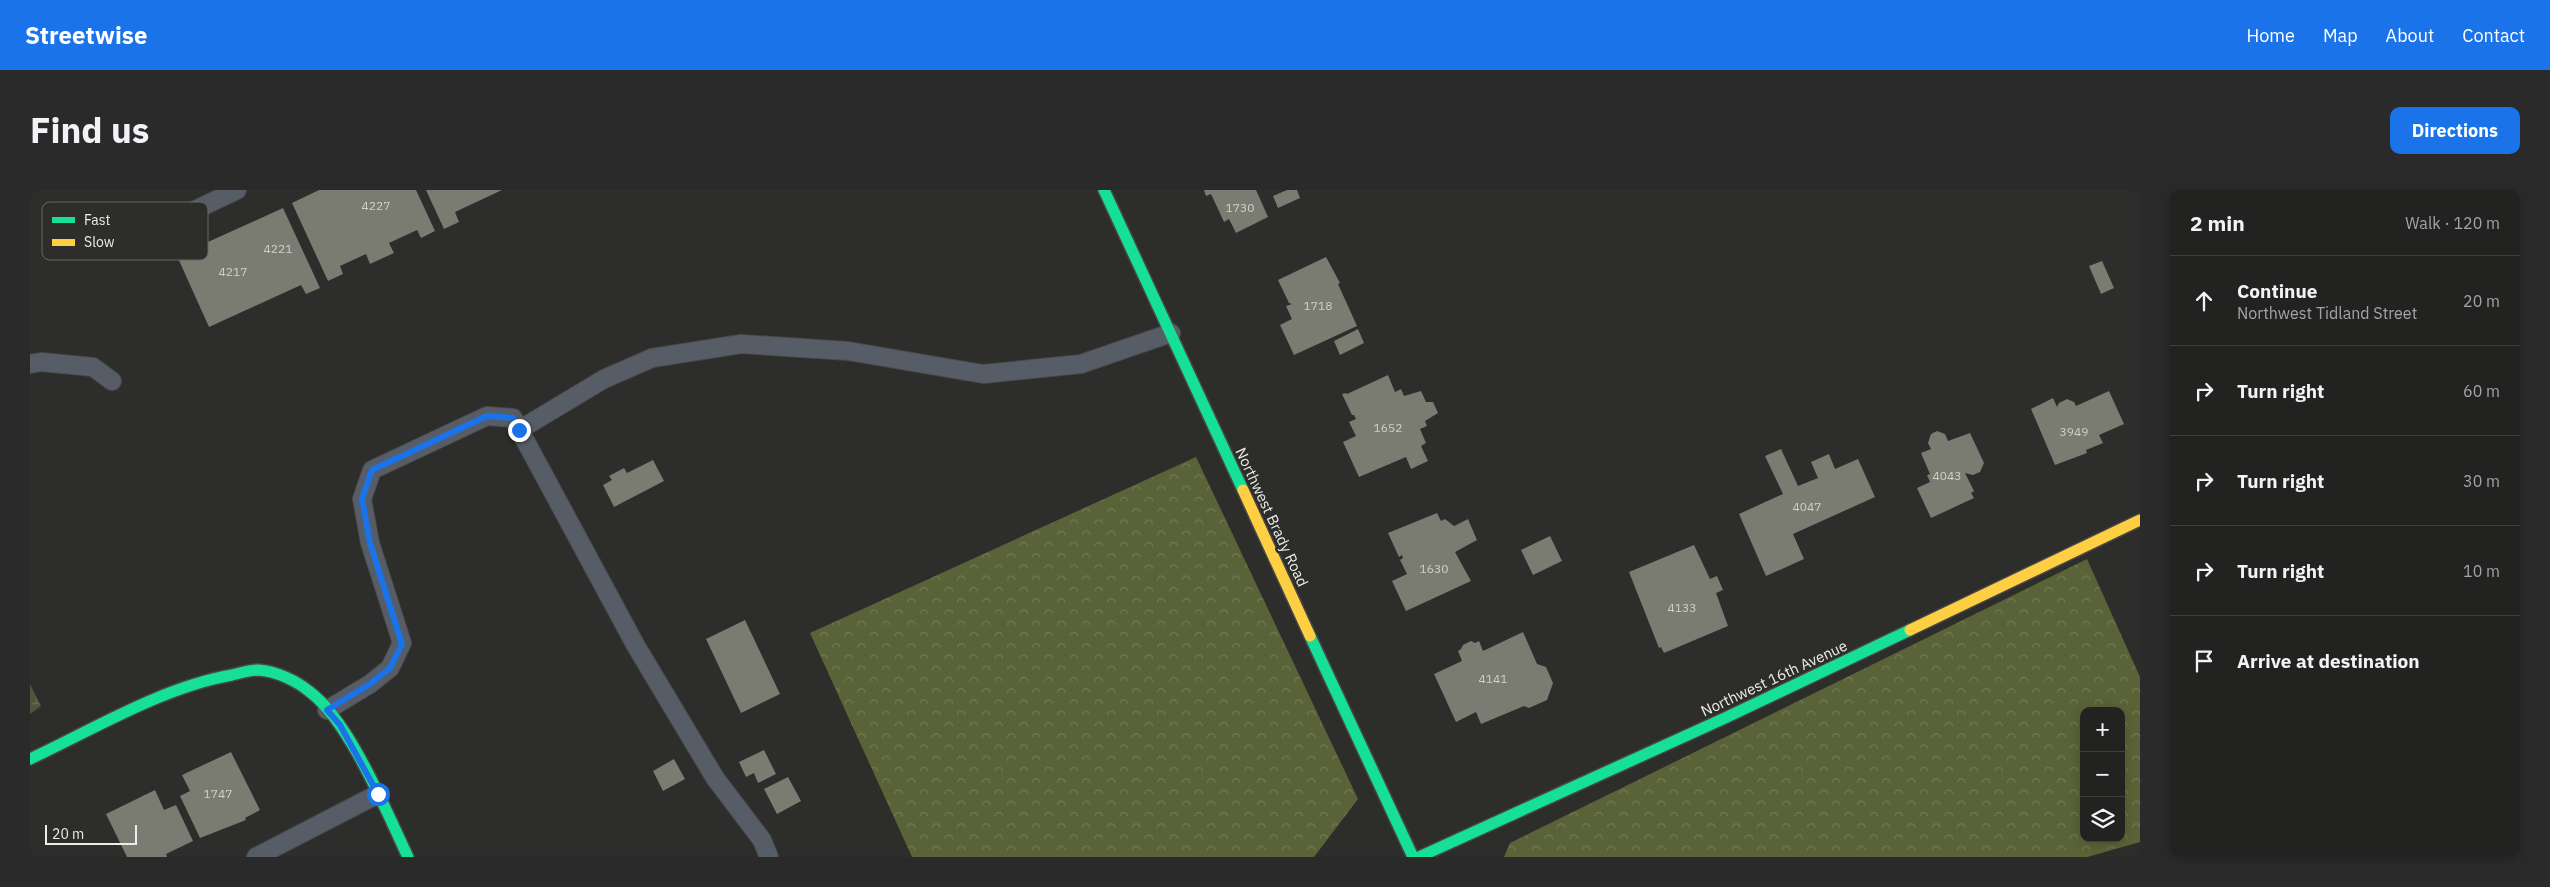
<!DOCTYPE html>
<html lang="en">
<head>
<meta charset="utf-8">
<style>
  body { margin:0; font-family:"IBM Plex Sans",sans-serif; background:#2a2a2a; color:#f1f3f6 }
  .controls { position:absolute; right:15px; bottom:15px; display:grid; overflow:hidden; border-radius:10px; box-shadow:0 2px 12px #0003 }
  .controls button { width:45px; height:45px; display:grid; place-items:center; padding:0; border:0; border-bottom:1px solid #3f3f3f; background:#222221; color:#f1f3f6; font:25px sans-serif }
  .scale { position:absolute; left:15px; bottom:12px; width:92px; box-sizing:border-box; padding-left:5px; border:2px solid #ececea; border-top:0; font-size:14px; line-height:18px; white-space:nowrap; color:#ececea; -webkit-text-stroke:4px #2d2e2b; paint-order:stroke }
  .stop { position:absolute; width:15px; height:15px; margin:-11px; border:4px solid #1a73e8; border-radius:50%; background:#fff }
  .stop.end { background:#1a73e8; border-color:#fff; box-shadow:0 1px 5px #0008 }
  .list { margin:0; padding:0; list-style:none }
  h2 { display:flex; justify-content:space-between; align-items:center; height:65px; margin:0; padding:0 20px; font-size:21px }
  h2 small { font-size:16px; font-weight:400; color:#a2a4a5 }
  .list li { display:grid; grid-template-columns:32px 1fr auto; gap:15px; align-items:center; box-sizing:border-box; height:90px; padding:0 20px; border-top:1px solid #3f3f3f }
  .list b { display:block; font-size:19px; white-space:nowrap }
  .list p { margin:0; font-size:16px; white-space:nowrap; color:#a2a4a5 }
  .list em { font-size:16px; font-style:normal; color:#a2a4a5 }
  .icon { flex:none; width:28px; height:28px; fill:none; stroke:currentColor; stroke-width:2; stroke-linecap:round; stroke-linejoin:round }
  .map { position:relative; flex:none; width:2110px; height:667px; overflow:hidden; border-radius:10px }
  header { display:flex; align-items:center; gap:30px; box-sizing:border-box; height:70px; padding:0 25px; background:#1a73e8; color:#fff }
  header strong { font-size:24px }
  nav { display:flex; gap:28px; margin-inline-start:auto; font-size:18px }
  .intro { display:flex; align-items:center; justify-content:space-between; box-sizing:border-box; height:120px; padding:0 30px }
  h1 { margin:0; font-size:35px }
  .button { padding:12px 22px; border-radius:10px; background:#1a73e8; color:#fff; font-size:18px; font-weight:700 }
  main { display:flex; gap:30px; padding:0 30px }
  aside { flex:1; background:#222221; border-radius:10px; box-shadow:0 2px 12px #0003 }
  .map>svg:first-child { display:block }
</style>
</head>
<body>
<header>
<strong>Streetwise</strong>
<nav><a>Home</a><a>Map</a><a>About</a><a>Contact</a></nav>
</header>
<div class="intro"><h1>Find us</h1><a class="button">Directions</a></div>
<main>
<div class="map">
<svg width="2110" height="667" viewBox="0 0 2110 667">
  <defs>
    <pattern id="forest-crowns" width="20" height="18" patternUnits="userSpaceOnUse" patternTransform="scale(1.25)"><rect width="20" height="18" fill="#5a6337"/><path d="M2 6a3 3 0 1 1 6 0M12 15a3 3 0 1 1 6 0" fill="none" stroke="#727a54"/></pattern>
    <pattern id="wetland-marsh" width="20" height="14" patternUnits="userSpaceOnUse" patternTransform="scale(1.25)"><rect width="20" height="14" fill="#4f553c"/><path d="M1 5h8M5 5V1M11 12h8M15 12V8" fill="none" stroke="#686e58"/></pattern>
  </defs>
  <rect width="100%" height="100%" fill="#2d2d2c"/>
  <!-- forest -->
  <path fill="url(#forest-crowns)" fill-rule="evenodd" d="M1166,267l162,342 -44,58h-402l-102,-224z
    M2057,369l53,118v165l-53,15h-583l6,-14zM2054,521h37v127h-37z"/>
  <!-- wetland -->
  <path fill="url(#wetland-marsh)" d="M0,494l11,22 -11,8z"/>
  <!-- building -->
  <path fill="#7a7c72" d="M289,0h97l19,41 -14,7 -4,-8 -28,13 5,10 -24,11 -4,-10 -26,12 3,8 -15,7 -36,-78z
    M396,0h76l-47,22 4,10 -15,7z
    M1174,0h52l12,27 -32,16 -7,-14 -5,3 -13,-28 -5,2z
    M1257,0h10l3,8 -22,10 -5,-12z
    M253,18l37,80 -14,6 -5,-9 -92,42 -32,-71z
    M1296,67l14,26 -2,1 19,42 -63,29 -14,-30 12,-6 -6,-13 6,-2 -3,-1 -11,-23z
    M2072,71l12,27 -13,6 -12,-28z
    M1328,139l6,14 -24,12 -6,-14z
    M1358,185l7,17 6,-3 3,7 17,-5 5,11h7l5,11 -13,8 2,5 -7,3 6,14 -5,3 7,15 -17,8 -5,-12 -47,20 -16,-35 13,-6 -7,-14 7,-3 -2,-4h-2l-10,-21 4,-1 1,1z
    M2079,201l15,33 -25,11 4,8 -17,7 1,3 -32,12 -24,-56 22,-11 4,9 2,-4 8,-4 7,3 2,4z
    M1907,241l8,3 3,7 22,-8 14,30 -4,9 -7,3 -8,-2 9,18 -3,2 3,5 -43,20 -14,-30 13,-6 -3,-7 3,-1 -9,-21 10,-4 -3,-6 3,-9z
    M1751,259l17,37 20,-8 -7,-16 18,-8 6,15 23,-10 17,38 -82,37 11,25 -38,17 -27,-62 44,-20 -18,-38z
    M623,270l11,21 -50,26 -11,-22 9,-5 -3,-4 15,-8 3,5z
    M1407,323l4,8 4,-2 9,7 14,-7 9,21 -22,12 16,29 -65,30 -14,-30 15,-7 -7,-14 3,-2 -1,-3 -3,2 -11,-24z
    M1520,346l12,25 -29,14 -12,-25z
    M1664,355l16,34 7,-3 6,14 -7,3 12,33 -64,27 -3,-6 -2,1 -30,-76z
    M715,430l35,74 -39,19 -35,-74z
    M1493,442l14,32 9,3 7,16 -6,17 -18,8 -5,-2 -43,18 -5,-12 -20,10 -22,-48 28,-13 -4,-10 3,-2 2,-4 8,-4 4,2 4,-2 4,10z
    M734,560l12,24 -18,9 -4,-10 -8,4 -7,-15z
    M201,562l29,58 -15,8 1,2 -46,18 -20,-42 10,-5 -8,-16z
    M644,569l11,20 -22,12 -10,-20z
    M758,587l13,24 -24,13 -13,-25z
    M125,600l9,20 12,-5 17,36 -27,13 1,3h-40l-21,-43z"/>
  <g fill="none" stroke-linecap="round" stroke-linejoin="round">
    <defs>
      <path id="lane" d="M136,34l71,-34
        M0,174l11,-2 52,5 19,14
        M489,240l85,-51 48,-21 89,-14 107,7 135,23 98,-10 90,-31
        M297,520l43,-26 20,-16 12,-25 -32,-100 -8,-44 10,-29 115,-54 26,2 123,228 79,132 47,62 7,17
        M226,667l122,-63"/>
      <path id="fast" d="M1074,0l139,300
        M1280,446l103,221
        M0,569c64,-30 133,-72 202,-84 8,-2 18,-5 26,-5 18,1 39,11 52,22 40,30 76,119 98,165
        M1389,667l306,-139 185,-88"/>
      <path id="slow" d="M1213,300l67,146
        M1880,440l230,-110"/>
    </defs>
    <!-- lane casing -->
    <use href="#lane" stroke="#484847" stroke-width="20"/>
    <!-- fast casing -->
    <use href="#fast" stroke="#484847" stroke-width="14"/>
    <!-- slow casing -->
    <use href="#slow" stroke="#484847" stroke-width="14"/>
    <!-- lane -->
    <use href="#lane" stroke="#575d67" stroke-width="18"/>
    <!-- fast -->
    <use href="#fast" stroke="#16e098" stroke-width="11"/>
    <!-- slow -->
    <use href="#slow" stroke="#ffcf43" stroke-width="11"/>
  </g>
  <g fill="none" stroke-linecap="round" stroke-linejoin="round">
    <!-- route -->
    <path stroke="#1a73e8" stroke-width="6" d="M348,604l-38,-69 -13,-15 43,-26 20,-16 12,-24 -32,-101 -8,-44 10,-29 115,-54 26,2 6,12"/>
  </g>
  <g text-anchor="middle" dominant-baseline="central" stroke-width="5" stroke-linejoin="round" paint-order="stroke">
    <!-- number labels -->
    <g font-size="12" fill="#d0d0cc">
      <text x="346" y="15">4227</text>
      <text x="1210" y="17">1730</text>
      <text x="248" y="58">4221</text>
      <text x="203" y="81">4217</text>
      <text x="1288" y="115">1718</text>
      <text x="1358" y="237">1652</text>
      <text x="2044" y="241">3949</text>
      <text x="1917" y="285">4043</text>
      <text x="1777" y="316">4047</text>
      <text x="1404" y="378">1630</text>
      <text x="1652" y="417">4133</text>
      <text x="1463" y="488">4141</text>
      <text x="188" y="603">1747</text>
    </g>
    <!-- street labels -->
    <g font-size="15" fill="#ececea" stroke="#2d2e2b">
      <text transform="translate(1242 327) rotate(65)">Northwest Brady Road</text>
      <text transform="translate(1744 488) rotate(-25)">Northwest 16th Avenue</text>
    </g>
  </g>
  <!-- legend -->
  <rect x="12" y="12" width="166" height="58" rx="8" fill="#2d2e2b" stroke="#666764" stroke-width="1"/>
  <rect x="22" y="27" width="23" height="6" fill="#16e098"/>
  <rect x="22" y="49" width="23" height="7" fill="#ffcf43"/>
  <g font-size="14" fill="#ececea">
    <text x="54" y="35">Fast</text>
    <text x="54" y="57">Slow</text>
  </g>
</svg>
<div class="controls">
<button>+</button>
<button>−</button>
<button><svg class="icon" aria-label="layers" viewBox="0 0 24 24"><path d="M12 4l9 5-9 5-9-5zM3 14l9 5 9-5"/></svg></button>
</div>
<div class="scale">20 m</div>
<div class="stop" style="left:348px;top:604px"></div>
<div class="stop end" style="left:489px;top:240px"></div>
</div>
<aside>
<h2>2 min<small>Walk · 120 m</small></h2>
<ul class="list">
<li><svg class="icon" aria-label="ahead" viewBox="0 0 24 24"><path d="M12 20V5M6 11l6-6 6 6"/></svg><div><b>Continue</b><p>Northwest Tidland Street</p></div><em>20 m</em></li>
<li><svg class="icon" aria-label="right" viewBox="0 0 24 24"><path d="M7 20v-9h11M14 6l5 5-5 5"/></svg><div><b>Turn right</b></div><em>60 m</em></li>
<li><svg class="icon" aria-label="right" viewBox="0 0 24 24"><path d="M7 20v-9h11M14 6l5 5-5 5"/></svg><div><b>Turn right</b></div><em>30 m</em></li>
<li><svg class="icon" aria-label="right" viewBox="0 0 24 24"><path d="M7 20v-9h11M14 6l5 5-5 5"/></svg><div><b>Turn right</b></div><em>10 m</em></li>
<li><svg class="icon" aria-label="arrive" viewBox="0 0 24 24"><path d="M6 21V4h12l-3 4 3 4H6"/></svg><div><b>Arrive at destination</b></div></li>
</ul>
</aside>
</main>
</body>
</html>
